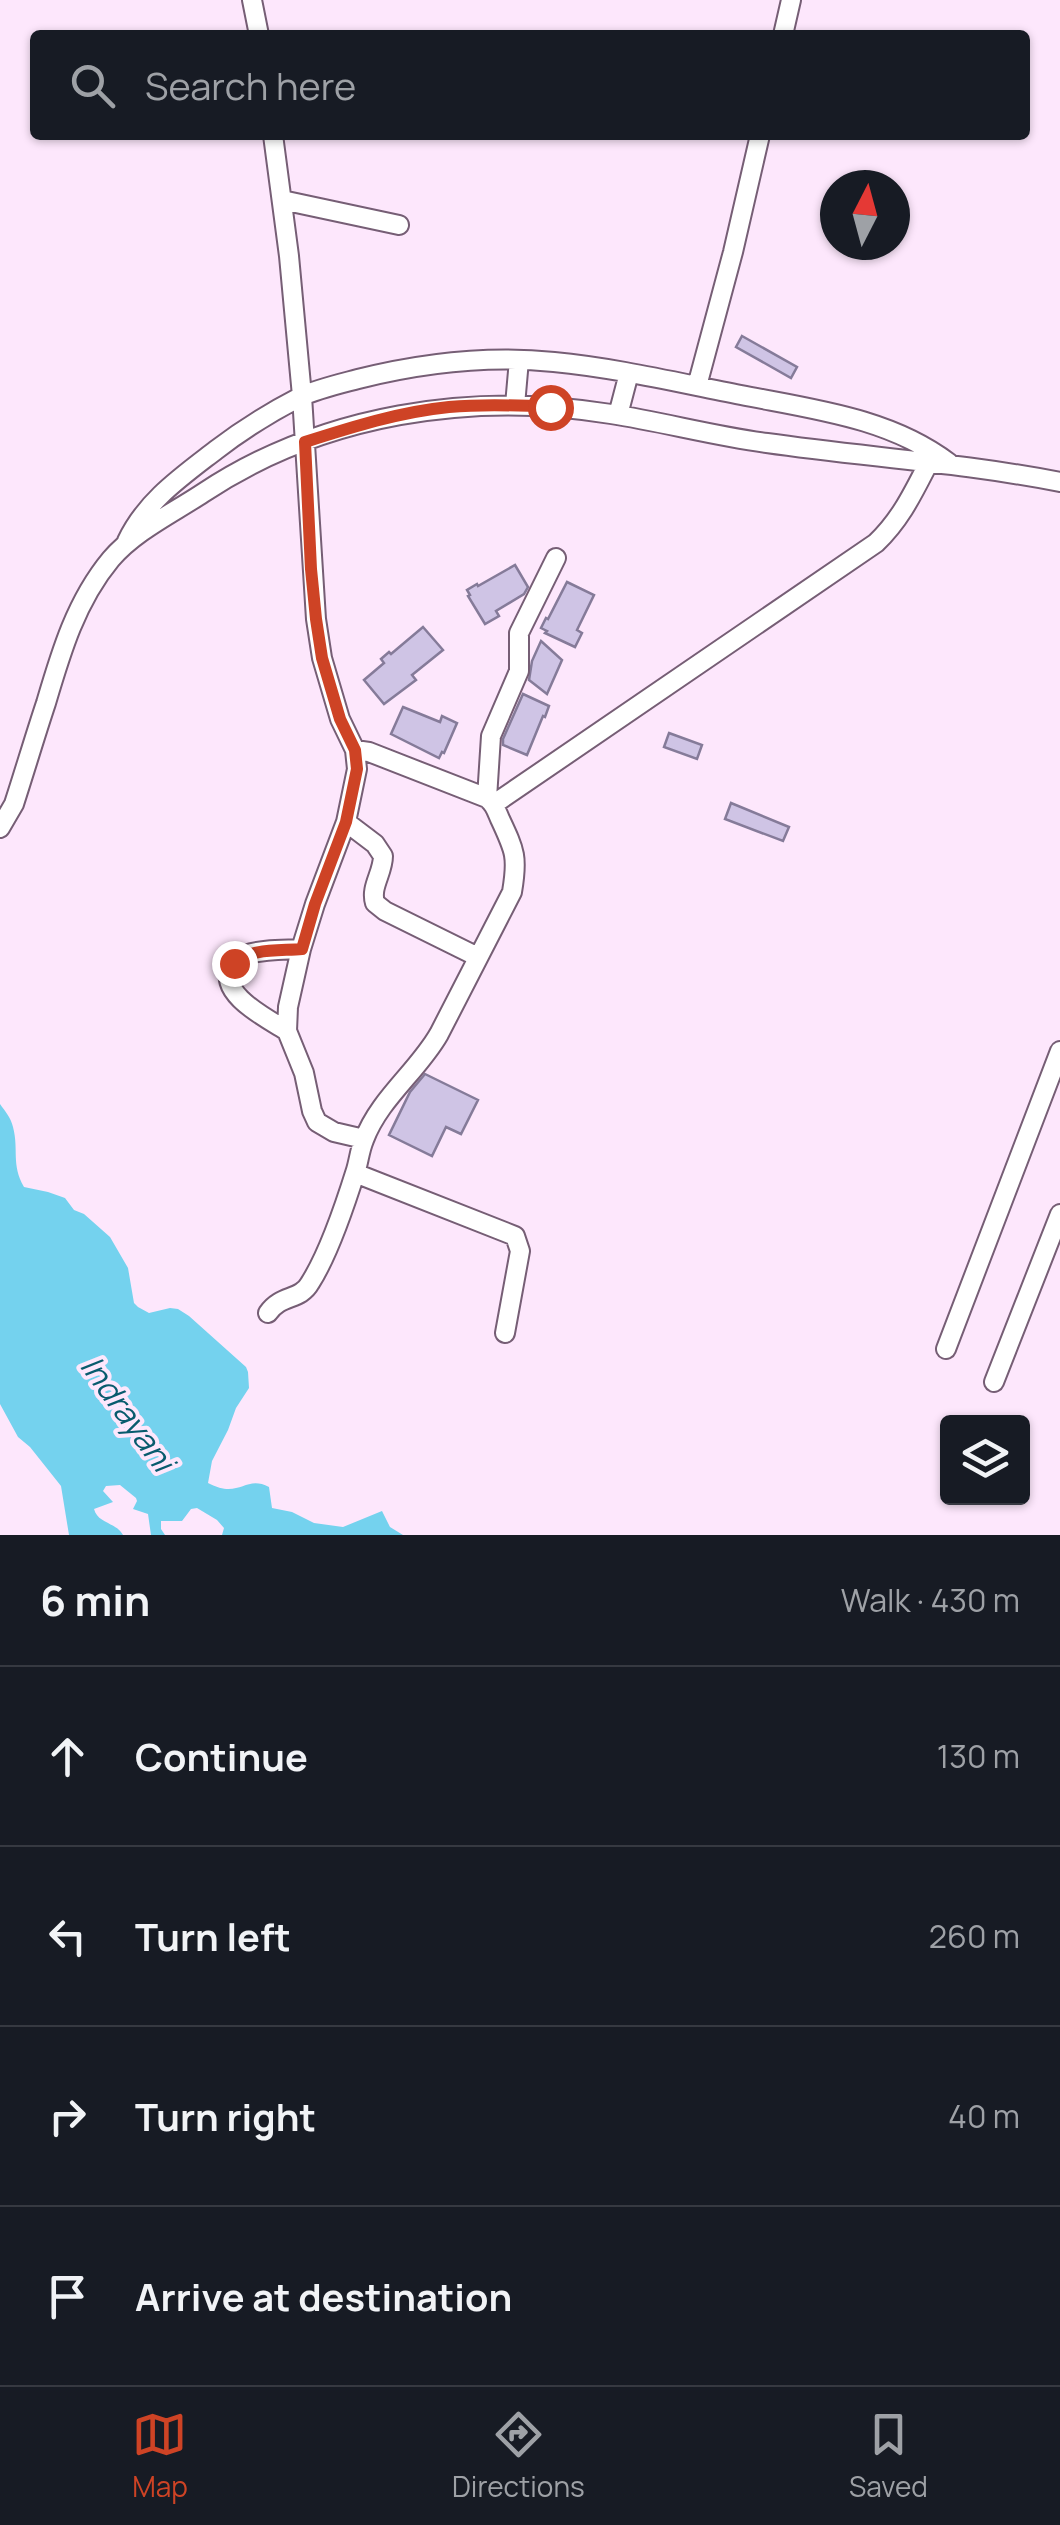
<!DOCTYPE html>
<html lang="en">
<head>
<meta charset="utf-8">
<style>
  body { margin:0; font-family:Manrope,sans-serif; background:#20242c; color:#f1f3f6 }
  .controls { position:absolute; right:30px; bottom:30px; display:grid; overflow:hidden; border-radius:10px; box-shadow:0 2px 8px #0004 }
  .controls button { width:90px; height:90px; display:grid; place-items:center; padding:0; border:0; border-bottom:2px solid #363941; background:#171b24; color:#f1f3f6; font:50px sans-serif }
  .compass { position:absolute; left:820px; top:170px; width:90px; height:90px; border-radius:50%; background:#171b24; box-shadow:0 2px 8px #0004; rotate:6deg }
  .stop { position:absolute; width:30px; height:30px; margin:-22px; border:8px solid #ce4325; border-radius:50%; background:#fff }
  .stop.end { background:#ce4325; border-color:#fff; box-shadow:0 2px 10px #0008 }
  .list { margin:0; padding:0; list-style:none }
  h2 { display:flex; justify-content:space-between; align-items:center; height:130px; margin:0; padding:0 40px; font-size:42px }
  h2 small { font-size:32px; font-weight:400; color:#9ea1a6 }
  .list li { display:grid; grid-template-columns:65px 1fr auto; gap:30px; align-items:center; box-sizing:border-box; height:180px; padding:0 40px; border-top:2px solid #363941 }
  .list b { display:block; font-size:38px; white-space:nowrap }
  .list em { font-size:32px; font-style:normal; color:#9ea1a6 }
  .icon { flex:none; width:55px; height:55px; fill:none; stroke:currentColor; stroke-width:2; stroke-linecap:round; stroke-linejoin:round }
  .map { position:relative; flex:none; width:1060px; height:1535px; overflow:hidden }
  .search { position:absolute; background:#171b24; box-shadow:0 2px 8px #0004; left:30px; right:30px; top:30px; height:110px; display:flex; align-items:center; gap:25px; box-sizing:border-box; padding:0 35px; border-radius:10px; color:#9ea1a6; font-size:38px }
  .sheet { height:850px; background:#171b24 }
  nav { display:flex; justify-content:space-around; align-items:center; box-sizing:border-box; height:140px; border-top:2px solid #363941; background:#171b24; font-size:28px; color:#9ea1a6 }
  nav a { display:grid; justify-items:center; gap:5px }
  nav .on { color:#ce4325 }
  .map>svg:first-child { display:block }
</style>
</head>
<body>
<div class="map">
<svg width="1060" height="1535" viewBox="0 0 1060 1535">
  <rect width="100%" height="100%" fill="#fde7fc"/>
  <!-- water -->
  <path fill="#74d2ee" d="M0,1104c5,7 11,14 13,23 6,23 -2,37 11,60l24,5 17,6 9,12 10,4 26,23 18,31 6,35 4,4 11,6 21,-5 8,1 11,7 57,51 2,5 1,16 -13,20 -8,22 -16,31 -4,22c32,17 37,-9 61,4l3,21 20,4 22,11 29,4 39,-16 8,16 13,8h-181l2,-7 -7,-8 -20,-12 -6,1 -9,12h-21v8l4,6h-14l-3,-21 -15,-5 4,-8 -1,-3 -16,-13 -14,1 -3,5 10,11 -19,7c4,15 22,13 29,26h-54l-8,-49 -31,-39 -12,-10 -18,-33z"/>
  <!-- building -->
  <path fill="#cfc4e5" stroke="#857b99" stroke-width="2.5" d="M742,336l55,31 -6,11 -55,-31z
    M515,565l13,22 -4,7 -28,17 3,5 -14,8 -17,-28 2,-1 -3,-5 10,-6 1,2z
    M567,582l27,13 -17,35 5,3 -7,14 -30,-14 2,-2 -6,-3 5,-10 2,1z
    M423,627l20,23 -31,25 4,5 -32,24 -20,-24 20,-17 -3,-4 8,-7 2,2z
    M541,641l21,19 -15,34 -18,-14 3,-19z
    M523,694l26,12 -4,11 -2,-1 -16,39 -24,-10v-6z
    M403,707l37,15 2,-6 15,7 -13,30 -2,-1 -3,6 -48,-24z
    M669,733l33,12 -5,14 -33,-12z
    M731,803l58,24 -6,14 -58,-22z
    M425,1074l53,26 -17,34 -15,-7 -14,29 -43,-21 21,-43z"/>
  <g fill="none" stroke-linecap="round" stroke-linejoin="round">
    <defs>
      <path id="minor" d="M252,0l7,35
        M783,35l8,-35
        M273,135l16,121 13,140 14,223 6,39 18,61 15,31 2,19 -11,53 -31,82 -14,45 -13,58 -1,24 17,42 8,38 5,11 17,10 30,7
        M282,200l117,25
        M697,386l36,-134 27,-117
        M515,405l4,-45
        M618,415l11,-42
        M127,541c19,-40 54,-64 89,-91 26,-20 55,-38 84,-53 17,-8 39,-13 58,-18 64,-16 129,-24 196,-17 63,6 125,21 187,33 71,14 149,23 208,68
        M487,798l4,-62 28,-65v-38l37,-75
        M494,804l382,-261c25,-24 37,-50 53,-81
        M346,822l29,22 8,12c0,17 -13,31 -8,47l10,8 93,46
        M0,828l14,-24c11,-34 21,-68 32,-101 15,-51 30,-102 65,-144 24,-28 62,-46 92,-66 119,-79 269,-102 408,-79 52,8 103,22 156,29 98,14 196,20 293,39
        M287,1031c-19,-12 -74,-39 -54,-67 4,-6 5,-7 12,-9 17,-6 39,-5 56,-6
        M355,1173l160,63 5,15 -15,82
        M268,1313c13,-19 32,-12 42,-30 18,-28 36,-81 46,-113 3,-10 4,-21 8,-30 15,-41 54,-69 75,-106l73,-142c6,-35 3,-41 -12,-73 -4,-9 -5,-14 -13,-21l-118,-46 -14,-2
        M946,1349l114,-298
        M994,1382l66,-168"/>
    </defs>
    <!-- minor casing -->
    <use href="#minor" stroke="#765e75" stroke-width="22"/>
    <!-- minor -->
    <use href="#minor" stroke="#fff" stroke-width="18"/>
  </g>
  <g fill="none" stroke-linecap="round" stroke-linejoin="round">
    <!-- route -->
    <path stroke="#ce4325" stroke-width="12" d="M234,963c16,-15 46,-12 68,-14l13,-45 31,-82 11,-53 -2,-19 -15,-31 -18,-61 -6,-39 -5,-50 -6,-127c47,-15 94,-30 144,-35 34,-3 67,-2 101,0"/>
  </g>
  <g text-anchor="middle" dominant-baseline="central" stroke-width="8" stroke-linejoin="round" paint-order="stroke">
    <!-- water labels -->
    <g font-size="32" font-style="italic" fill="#085b6e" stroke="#fde7fc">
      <text transform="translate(128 1413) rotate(54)">Indrayani</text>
    </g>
  </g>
</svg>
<div class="controls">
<button><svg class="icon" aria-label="layers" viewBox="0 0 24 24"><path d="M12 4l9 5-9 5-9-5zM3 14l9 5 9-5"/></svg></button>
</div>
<svg class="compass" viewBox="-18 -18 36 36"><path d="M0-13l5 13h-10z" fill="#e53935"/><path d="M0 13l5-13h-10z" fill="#9ea1a6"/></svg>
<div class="stop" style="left:550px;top:407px"></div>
<div class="stop end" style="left:234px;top:963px"></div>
<div class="search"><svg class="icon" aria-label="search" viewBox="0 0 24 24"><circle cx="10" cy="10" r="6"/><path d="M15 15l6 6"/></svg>Search here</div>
</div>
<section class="sheet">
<h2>6 min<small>Walk · 430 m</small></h2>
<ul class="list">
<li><svg class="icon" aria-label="ahead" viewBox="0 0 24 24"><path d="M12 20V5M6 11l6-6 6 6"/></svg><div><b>Continue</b></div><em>130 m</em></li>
<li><svg class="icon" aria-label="left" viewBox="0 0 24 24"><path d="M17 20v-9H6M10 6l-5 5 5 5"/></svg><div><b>Turn left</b></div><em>260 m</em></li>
<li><svg class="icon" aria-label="right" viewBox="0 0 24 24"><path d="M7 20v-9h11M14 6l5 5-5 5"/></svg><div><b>Turn right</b></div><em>40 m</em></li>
<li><svg class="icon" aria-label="arrive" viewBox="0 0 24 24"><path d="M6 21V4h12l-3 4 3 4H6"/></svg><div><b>Arrive at destination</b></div></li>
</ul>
</section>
<nav>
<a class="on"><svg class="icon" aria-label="map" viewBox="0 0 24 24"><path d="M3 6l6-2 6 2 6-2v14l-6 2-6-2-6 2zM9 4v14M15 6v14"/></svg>Map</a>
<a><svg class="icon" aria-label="directions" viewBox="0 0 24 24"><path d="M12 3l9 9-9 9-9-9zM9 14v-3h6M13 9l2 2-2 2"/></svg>Directions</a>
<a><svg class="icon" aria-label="saved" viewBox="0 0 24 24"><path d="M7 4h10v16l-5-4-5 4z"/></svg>Saved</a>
</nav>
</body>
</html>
